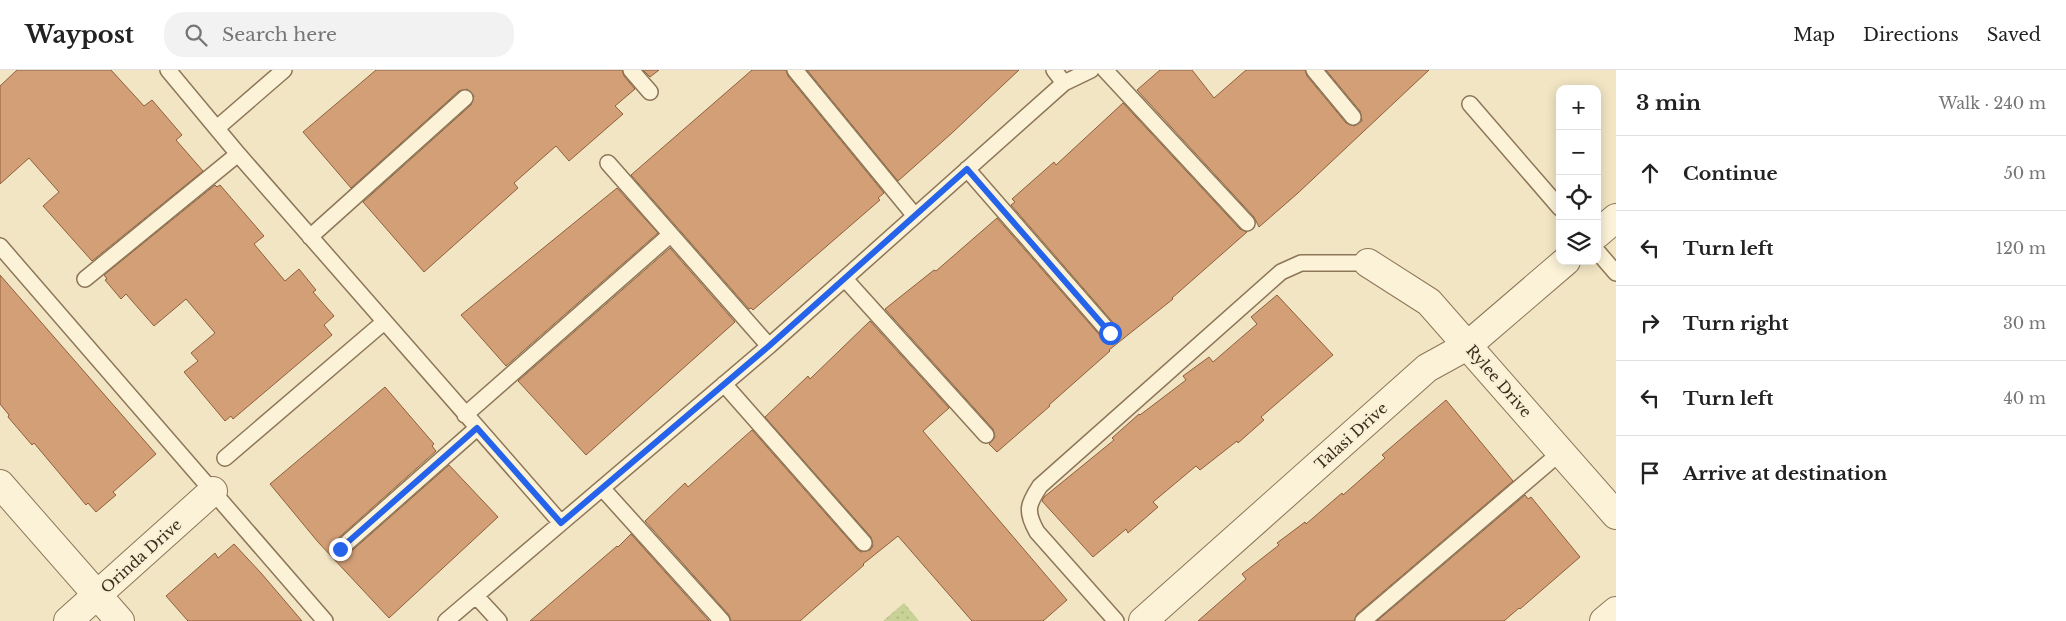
<!DOCTYPE html>
<html lang="en">
<head>
<meta charset="utf-8">
<style>
  body { margin:0; font-family:"Libre Baskerville",serif; background:#f2f2f2; color:#222 }
  .controls { position:absolute; right:15px; top:15px; display:grid; overflow:hidden; border-radius:10px; box-shadow:0 2px 12px #0003 }
  .controls button { width:45px; height:45px; display:grid; place-items:center; padding:0; border:0; border-bottom:1px solid #e0e0e0; background:#fff; color:#222; font:25px sans-serif }
  .stop { position:absolute; width:15px; height:15px; margin:-11px; border:4px solid #2563eb; border-radius:50%; background:#fff }
  .stop.end { background:#2563eb; border-color:#fff; box-shadow:0 1px 5px #0008 }
  .list { margin:0; padding:0; list-style:none }
  h2 { display:flex; justify-content:space-between; align-items:center; height:65px; margin:0; padding:0 20px; font-size:21px }
  h2 small { font-size:16px; font-weight:400; color:#767676 }
  .list li { display:grid; grid-template-columns:32px 1fr auto; gap:15px; align-items:center; box-sizing:border-box; height:75px; padding:0 20px; border-top:1px solid #e0e0e0 }
  .list b { display:block; font-size:19px; white-space:nowrap }
  .list em { font-size:16px; font-style:normal; color:#767676 }
  .icon { flex:none; width:28px; height:28px; fill:none; stroke:currentColor; stroke-width:2; stroke-linecap:round; stroke-linejoin:round }
  .map { position:relative; flex:none; width:1616px; height:551px; overflow:hidden }
  header { display:flex; align-items:center; gap:30px; box-sizing:border-box; height:70px; padding:0 25px; background:#fff; border-bottom:1px solid #e0e0e0 }
  header strong { font-size:24px }
  nav { display:flex; gap:28px; margin-inline-start:auto; font-size:18px }
  .search { width:350px; height:45px; background:#f2f2f2; display:flex; align-items:center; gap:12px; box-sizing:border-box; padding:0 18px; border-radius:20px; color:#767676; font-size:19px }
  main { display:flex }
  aside { flex:1; background:#fff }
  .map>svg:first-child { display:block }
</style>
</head>
<body>
<header>
<strong>Waypost</strong>
<div class="search"><svg class="icon" aria-label="search" viewBox="0 0 24 24"><circle cx="10" cy="10" r="6"/><path d="M15 15l6 6"/></svg>Search here</div>
<nav><a>Map</a><a>Directions</a><a>Saved</a></nav>
</header>
<main>
<div class="map">
<svg width="1616" height="551" viewBox="0 0 1616 551">
  <defs>
    <pattern id="grass-dots" width="8" height="8" patternUnits="userSpaceOnUse" patternTransform="scale(1.25)"><rect width="8" height="8" fill="#c8d196"/><path d="M2 2h.1M6 6h.1" fill="none" stroke="#adb481" stroke-width="1.8" stroke-linecap="round"/></pattern>
  </defs>
  <rect width="100%" height="100%" fill="#f1e5c3"/>
  <!-- grass -->
  <path fill="url(#grass-dots)" d="M904,533l15,18h-36z"/>
  <!-- building -->
  <path fill="#d29f77" stroke="#8f5f3c" d="M17,0h94l33,36 8,-6 30,35 -6,5 27,31 -111,90 -49,-55 16,-14 -30,-34 -29,26v-98z
    M376,0h246l2,6 11,13 -20,17 8,8 -54,47 -13,-15 -42,37 4,5 -94,84 -61,-70 108,-97 3,-9 -7,-7 -8,2 -108,97 -48,-56z
    M643,0h16l-9,7z
    M752,0h34l2,6 96,117 -6,5 2,2 -127,110 -2,-2 -2,1 -118,-134z
    M807,0h212l-67,63 -54,48z
    M1160,0h32l22,28 32,-28h59l2,6 39,47 8,3 8,-5 -2,-10 -34,-41h103l-131,123 -39,34 -5,-10 -117,-127z
    M1123,33l117,126 7,3 -75,66 1,1 -64,51 1,1 -61,54 1,1 -53,46 -8,-8 6,-7 -2,-8 -108,-120 49,-39 2,1 61,-53 106,121 8,3 5,-2 3,-8 -2,-5 -106,-122 4,-3 -3,-3 42,-37 2,3z
    M215,115l2,2 3,-2 44,51 -10,8 31,37 14,-12 17,21 -3,2 21,24 -10,9 8,10 -99,84 -2,-3 -6,5 -41,-49 14,-11 -7,-8 24,-20 -29,-34 -32,27 -28,-32 -5,5 -16,-19 2,-1 -3,-4z
    M617,118l41,45 -152,133 -45,-51z
    M670,178l65,74 -149,133 -68,-74z
    M0,205l156,179 -43,38 3,3 -20,17 -8,-9 -2,2 -52,-62 -2,2 -24,-28 1,-2 -9,-11z
    M1277,225l56,60 -72,62 3,3 -26,23 -1,-2 -37,29 -4,-4 -43,36 5,5 -30,26 -2,-4 -33,28 -51,-56 2,-4 70,-57 -2,-2 27,-24 1,1 46,-35 -3,-4 26,-19 4,5 44,-38 -6,-7z
    M870,251l79,87 -26,23 144,169 -24,21h-71l-74,-85 -35,28 1,1 -64,56h-69l-2,-6 -84,-94 40,-38 3,4 64,-57 105,119 4,3 9,-2 3,-4 -2,-9 -106,-120 43,-41 2,3z
    M385,317l49,57 -2,2 4,5 -102,91 -3,4 2,9 5,3 8,-2 103,-91 49,52 -109,101 -71,-76 -48,-58z
    M1446,330l67,81 -156,133 -3,7h-156l48,-42 -4,-5 37,-29 -2,-2 28,-21 1,2 36,-31 1,2 42,-37 -3,-3z
    M1525,425l3,4 3,-2 49,60 -60,52 -1,-1 -15,13h-127z
    M631,464l78,87h-179l87,-75 1,1z
    M234,474l27,29 41,48h-114l-22,-25 49,-43 3,5z"/>
  <g fill="none" stroke-linecap="round" stroke-linejoin="round">
    <defs>
      <path id="service" d="M168,0l70,84 323,369 208,-177 295,-263 27,-13
        M631,0l19,22
        M795,0l120,146
        M1054,0l10,13
        M1105,0l142,153
        M1314,0l39,47
        M1470,34l90,104
        M217,58l67,-58
        M608,93l161,183
        M967,99l143,164
        M310,167l155,-139
        M0,176l325,375
        M1597,181l19,22
        M85,209l153,-125
        M845,209l141,156
        M724,314l140,159
        M465,345l205,-180
        M225,388l159,-136
        M602,418l120,133
        M340,479l137,-121
        M476,526l23,25
        M446,551l115,-98
        M1116,551l-79,-89c-12,-21 -9,-28 3,-46l241,-214 20,-9h67
        M1363,551l198,-169"/>
      <path id="minor" d="M1597,164l19,-16
        M1368,193l61,39 187,213
        M0,414l120,137
        M68,551l145,-130
        M1143,551l284,-253 40,-22 99,-85
        M1604,551l12,-10"/>
    </defs>
    <!-- service casing -->
    <use href="#service" stroke="#8e7658" stroke-width="18"/>
    <!-- minor casing -->
    <use href="#minor" stroke="#8e7658" stroke-width="30"/>
    <!-- service -->
    <use href="#service" stroke="#fbf2d8" stroke-width="15"/>
    <!-- minor -->
    <use href="#minor" stroke="#fbf2d8" stroke-width="28"/>
  </g>
  <g fill="none" stroke-linecap="round" stroke-linejoin="round">
    <!-- route -->
    <path stroke="#2563eb" stroke-width="6" d="M340,479l137,-121 84,95 208,-177 198,-177 143,164"/>
  </g>
  <g text-anchor="middle" dominant-baseline="central" stroke-width="4" stroke-linejoin="round" paint-order="stroke">
    <!-- street labels -->
    <g font-size="15" fill="#3c2d1e" stroke="#f8efd4">
      <text transform="translate(1499 311) rotate(49)">Rylee Drive</text>
      <text transform="translate(1351 366) rotate(-42)">Talasi Drive</text>
      <text transform="translate(141 486) rotate(-42)">Orinda Drive</text>
    </g>
  </g>
</svg>
<div class="controls">
<button>+</button>
<button>−</button>
<button><svg class="icon" aria-label="locate" viewBox="0 0 24 24"><circle cx="12" cy="12" r="6"/><path d="M12 2v4M12 18v4M2 12h4M18 12h4"/></svg></button>
<button><svg class="icon" aria-label="layers" viewBox="0 0 24 24"><path d="M12 4l9 5-9 5-9-5zM3 14l9 5 9-5"/></svg></button>
</div>
<div class="stop" style="left:1110px;top:263px"></div>
<div class="stop end" style="left:340px;top:479px"></div>
</div>
<aside>
<h2>3 min<small>Walk · 240 m</small></h2>
<ul class="list">
<li><svg class="icon" aria-label="ahead" viewBox="0 0 24 24"><path d="M12 20V5M6 11l6-6 6 6"/></svg><div><b>Continue</b></div><em>50 m</em></li>
<li><svg class="icon" aria-label="left" viewBox="0 0 24 24"><path d="M17 20v-9H6M10 6l-5 5 5 5"/></svg><div><b>Turn left</b></div><em>120 m</em></li>
<li><svg class="icon" aria-label="right" viewBox="0 0 24 24"><path d="M7 20v-9h11M14 6l5 5-5 5"/></svg><div><b>Turn right</b></div><em>30 m</em></li>
<li><svg class="icon" aria-label="left" viewBox="0 0 24 24"><path d="M17 20v-9H6M10 6l-5 5 5 5"/></svg><div><b>Turn left</b></div><em>40 m</em></li>
<li><svg class="icon" aria-label="arrive" viewBox="0 0 24 24"><path d="M6 21V4h12l-3 4 3 4H6"/></svg><div><b>Arrive at destination</b></div></li>
</ul>
</aside>
</main>
</body>
</html>
